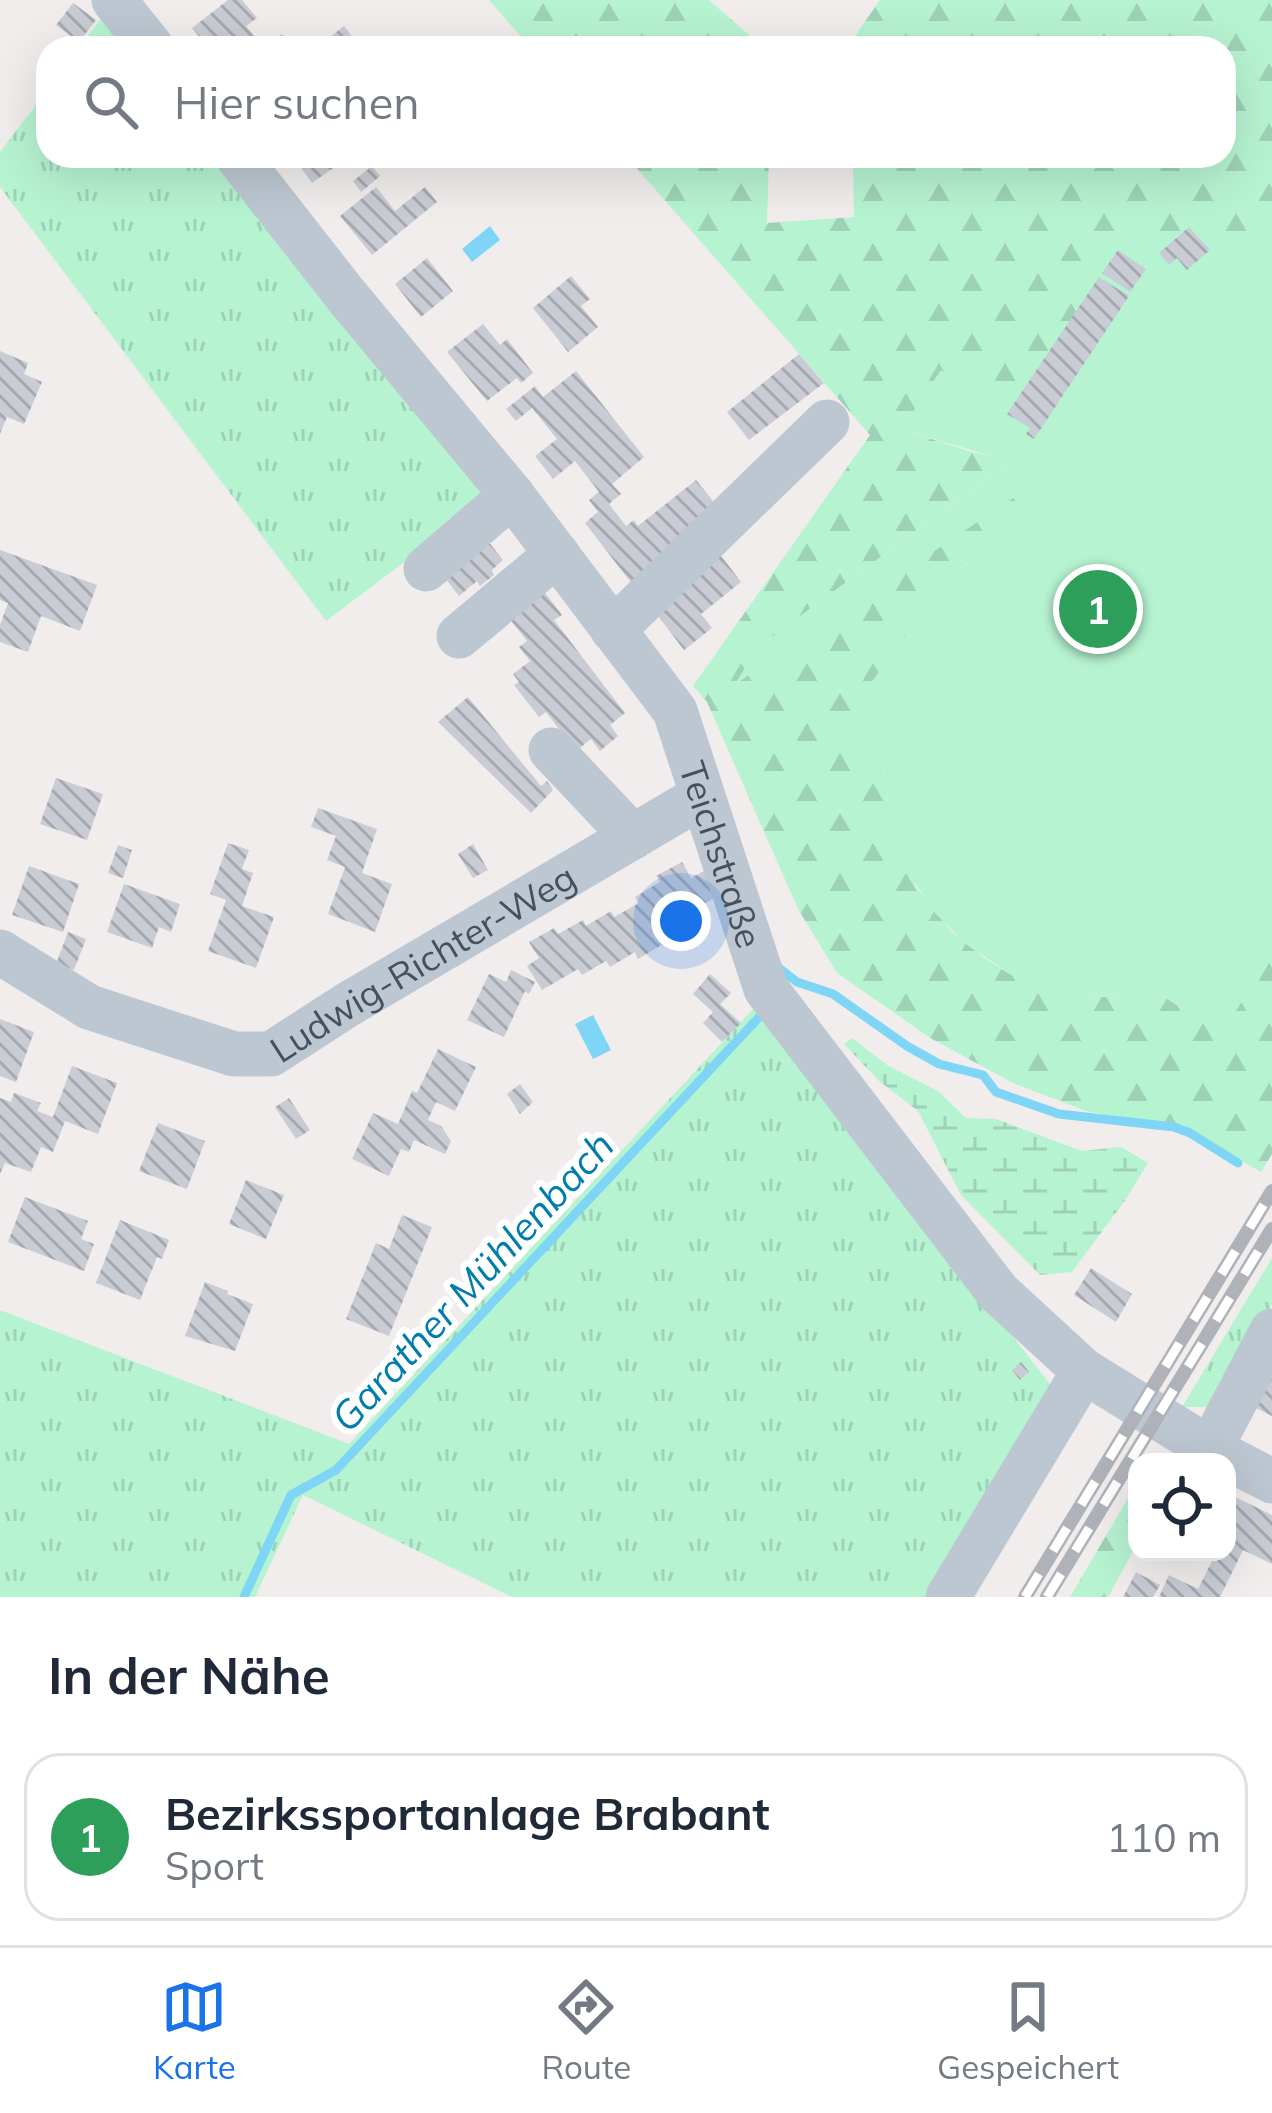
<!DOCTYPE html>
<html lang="de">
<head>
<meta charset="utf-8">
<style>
  body { margin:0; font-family:Mulish,sans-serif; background:#f2f2f3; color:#1f2937 }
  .controls { position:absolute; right:36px; bottom:36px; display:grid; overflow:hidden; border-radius:24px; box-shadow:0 12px 48px #0002 }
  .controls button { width:108px; height:108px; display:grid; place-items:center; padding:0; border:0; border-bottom:3px solid #e0e1e3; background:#fff; color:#1f2937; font:60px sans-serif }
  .you { position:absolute; left:681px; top:921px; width:42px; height:42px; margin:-30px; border:9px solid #fff; border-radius:50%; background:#1a73e8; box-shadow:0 0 0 18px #1a73e833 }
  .badge { display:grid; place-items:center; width:78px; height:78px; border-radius:50%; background:#1a73e8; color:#fff; font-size:39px; font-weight:700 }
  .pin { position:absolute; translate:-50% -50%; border:6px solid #fff; box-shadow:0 3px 12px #0006 }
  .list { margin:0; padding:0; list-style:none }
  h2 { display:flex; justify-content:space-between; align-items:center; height:156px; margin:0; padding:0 48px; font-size:51px }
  h2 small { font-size:39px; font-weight:400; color:#747a83 }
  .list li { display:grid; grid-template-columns:78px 1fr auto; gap:36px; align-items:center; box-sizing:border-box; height:168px; margin:0 24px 24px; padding:0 24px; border:3px solid #e0e1e3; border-radius:36px }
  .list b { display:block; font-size:45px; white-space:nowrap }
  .list p { margin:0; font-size:39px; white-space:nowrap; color:#747a83 }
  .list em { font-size:39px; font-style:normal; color:#747a83 }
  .icon { flex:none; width:66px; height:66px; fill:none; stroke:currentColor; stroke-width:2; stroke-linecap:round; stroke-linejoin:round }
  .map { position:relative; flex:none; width:1272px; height:1597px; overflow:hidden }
  .search { position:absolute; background:#fff; box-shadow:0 12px 48px #0002; left:36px; right:36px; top:36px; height:132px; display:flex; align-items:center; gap:30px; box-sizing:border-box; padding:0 42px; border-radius:36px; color:#747a83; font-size:45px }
  .sheet { height:348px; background:#fff }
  nav { display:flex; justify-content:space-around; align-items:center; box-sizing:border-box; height:168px; border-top:3px solid #e0e1e3; background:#fff; font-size:33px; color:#747a83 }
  nav a { display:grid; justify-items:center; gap:6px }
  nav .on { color:#1a73e8 }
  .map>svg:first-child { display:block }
</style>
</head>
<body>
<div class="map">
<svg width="1272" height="1597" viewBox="0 0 1272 1597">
  <defs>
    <pattern id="grass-tufts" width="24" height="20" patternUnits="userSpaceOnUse" patternTransform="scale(3)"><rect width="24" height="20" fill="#b6f3d1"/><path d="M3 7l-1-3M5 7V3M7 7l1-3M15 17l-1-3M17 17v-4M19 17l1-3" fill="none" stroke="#9ed2b6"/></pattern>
    <pattern id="forest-firs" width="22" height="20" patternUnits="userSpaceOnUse" patternTransform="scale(3)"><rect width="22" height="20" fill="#b6f3d1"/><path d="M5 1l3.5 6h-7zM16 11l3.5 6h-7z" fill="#9ed2b6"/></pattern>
    <pattern id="wetland-marsh" width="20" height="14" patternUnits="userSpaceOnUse" patternTransform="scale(3)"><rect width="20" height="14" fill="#b6f3d1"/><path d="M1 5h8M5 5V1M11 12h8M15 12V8" fill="none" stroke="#9ed2b6"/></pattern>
    <pattern id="building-back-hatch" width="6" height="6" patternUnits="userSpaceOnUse" patternTransform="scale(3)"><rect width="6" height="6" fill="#c9ccd4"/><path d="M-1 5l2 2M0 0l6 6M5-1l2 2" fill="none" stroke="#a5a8af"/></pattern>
  </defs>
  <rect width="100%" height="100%" fill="#f1eded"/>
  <!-- grass -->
  <path fill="url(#grass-tufts)" d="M104,14l27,34h-52z
    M48,89v67h169l271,343 -162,122 -326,-434v-35z
    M754,1008l296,376 -9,34 -110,179h-419l-209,-102 -48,102h-255v-287l349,134z
    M1272,1258v46l-59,103h-31z"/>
  <!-- forest -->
  <path fill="url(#forest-firs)" d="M489,0h220l55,48h-233z
    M880,0h392v224l-33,9 -29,17 -51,3 -22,-20 -19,17 -111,164 -65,-43 -41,58 71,23 39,9 -254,187 -19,34 298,-200 -63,88 -12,-11 -77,205 3,40 29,83 35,44 32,26 36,23 60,16 49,2 33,-3 60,38 51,-77v198l-11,18 -80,-46 -92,-14 -76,-29 -81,-44 -95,-66 -39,-64 -91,-207 -14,-16 177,-251 -244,-279h143l-2,67 87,-6 -1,-61h371v-108h-371v-9z
    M1137,1483v61l-29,53h-38z"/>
  <!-- wetland -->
  <path fill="url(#wetland-marsh)" d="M852,1038l35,27 51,26 28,27 30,1 86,32 39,-4 27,16 -22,36 -54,73 -32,3 -79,-80 -43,-84 -39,-30 -35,-37z"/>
  <!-- pitch -->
  <path fill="#b6f3d1" d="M1272,224v732l-51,77 -60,-38 -33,3 -49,-2 -28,-6 -32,-10 -53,-36 -31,-31 -36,-54 -12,-55 -3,-40 -29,7 -20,-38 125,-174 13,11 60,-85 -298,199 22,-36 253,-186 -109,-33 40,-59 66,44 111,-164 19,-17 22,20 30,-26 21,23 29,-17z"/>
  <!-- water -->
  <path fill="#7fd5f5" d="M490,226l10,14 -28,22 -10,-13z
    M593,1015l18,35 -18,9 -18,-35z"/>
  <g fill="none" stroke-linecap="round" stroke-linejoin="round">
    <!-- stream -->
    <path stroke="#7fd5f5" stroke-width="9" d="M779,968l18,14 36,12 74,52 32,18 44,11 13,17 63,22 115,13 16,6 48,30
      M244,1597l47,-102 45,-25 427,-457"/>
  </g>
  <!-- building -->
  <path fill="url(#building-back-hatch)" d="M228,0h14l15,18 -11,8 9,11 -14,11h-33l-16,-20z
    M73,3l23,17 -17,22 -23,-17z
    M344,26l17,22h-45z
    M282,34l10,14h-28z
    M298,156h45l3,3 -34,24 -18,-25z
    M372,166l8,10 -19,16 -8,-11z
    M376,187l19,24 30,-24 12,15 -65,53 -32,-39z
    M1189,227l21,23 -23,20 -10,-12 -8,7 -10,-12z
    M1118,250l28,19 -16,23 -28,-19z
    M427,258l26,33 -32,26 -26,-33z
    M571,276l19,23 -9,7 17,21 -30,25 -35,-44z
    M1099,277l30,19 -95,143 -8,-5 4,-6 -23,-14z
    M483,324l17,21 7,-6 26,34 -12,10 -4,-5 -30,23 -40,-49z
    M0,351l28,12 -4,11 18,8 -18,42 -17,-7 -7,17z
    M799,354l25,29 -75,57 -22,-28z
    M576,371l68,86 -32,27 9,10 -12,10 17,22 8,-6 4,6 58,-46 30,37 -90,72 -51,-66 13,-11 -9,-12 10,-8 -24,-31 -22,18 -18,-23 22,-17 -25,-31 -16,13 -10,-12 29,-23 8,11z
    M483,535l20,25 -11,10 2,5 -14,11 -3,-5 -18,15 -20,-26z
    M0,550l97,35 -17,46 -39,-15 -13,36 -28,-10v-17l8,-22 -8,-3z
    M719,553l22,29 -40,32 11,14 -28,22 -33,-43z
    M536,581l26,34 -8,5 71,93 -15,12 8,11 -18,15 -9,-12 -15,12 -30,-39 -7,5 -25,-32 5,-3 -6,-8 17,-13 -11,-14 8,-6 -26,-33z
    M468,697l73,89 6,-5 6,9 -22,23 -93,-91z
    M56,778l47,16 -16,46 -47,-16z
    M318,808l59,21 -15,44 30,11 -17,48 -47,-18 17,-47 -18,-7 9,-24 -25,-9z
    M228,843l21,7 -7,19 11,4 -11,33 32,11 -18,51 -48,-17 18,-51 -16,-6z
    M473,844l15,26 -15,8 -15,-24z
    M118,845l14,5 -9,28 -15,-5z
    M682,862l9,16 13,-7 14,25 -37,21 4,6 -26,15 4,6 -25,15 -3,-7 -25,15 -4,-6 -24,14 -4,-6 -36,21 -15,-24 12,-8 -10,-16 25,-14 4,6 25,-14 3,6 25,-15 3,6 25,-14 -4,-6 25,-15 -4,-6z
    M29,866l50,18 -16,48 -51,-17z
    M124,884l56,20 -9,28 -12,-5 -7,21 -45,-16z
    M68,932l18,7 -12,31 -18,-6z
    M511,970l24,12 -6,12 -4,-3 -21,46 -37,-17 22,-46 17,8z
    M710,974l21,19 -11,11 21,19 -19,19 -19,-19 10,-11 -20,-18z
    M0,1019l34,13 -18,50 -16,-6z
    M438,1049l38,18 -21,44 -19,-9 -8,18 13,6 10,15 -6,13 -31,-14 -5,12 -8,-3 -12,27 -37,-17 21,-46 25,11 14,-33 5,2z
    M72,1066l45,17 -19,51 -33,-13 -12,31 -12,-5 -10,25 -26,-9 -5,11v-76l11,4 3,-9 27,10 -4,8 16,6z
    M520,1084l13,18 -13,12 -13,-20z
    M289,1098l21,32 -14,9 -21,-32z
    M158,1123l47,18 -18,48 -48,-18z
    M246,1180l38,15 -18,44 -37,-15z
    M25,1197l63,24 -7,18 13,5 -10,27 -76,-29z
    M402,1215l30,12 -43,109 -43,-17 30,-76 13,6z
    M120,1220l49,20 -7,19 -5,-2 -17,43 -44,-17z
    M496,1249l6,13 -20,11 -7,-14z
    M1091,1268l41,26 -16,28 -42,-27z
    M205,1282l23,9 -1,3 26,10 -18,47 -50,-15z
    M1021,1362l8,10 -9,8 -8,-10z
    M1272,1375v41l-16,-8z
    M1227,1493l45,22v49l-29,-14 -23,47h-61l10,-22 29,14 18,-36 7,4 4,-5z
    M1136,1572l24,13 -7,12h-30z"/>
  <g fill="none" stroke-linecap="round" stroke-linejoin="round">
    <!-- minor -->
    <g stroke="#bcc7d1" stroke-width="45">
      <path d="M114,0l38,48"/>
      <path id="s1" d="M237,156l108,138 167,201 163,216 91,278 232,303 86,79 126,78 62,32"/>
      <path d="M426,569l86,-74"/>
      <path d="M613,630l214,-208"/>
      <path d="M459,636l98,-82"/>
      <path d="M551,750l82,87"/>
      <path id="s2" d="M0,952l89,55 145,47h37l76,-49 355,-209"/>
      <path d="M1203,1462l69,-131"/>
      <path d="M948,1597l136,-226"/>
    </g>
    <defs>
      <path id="rail" d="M1025,1597l247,-406
        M1047,1597l225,-368"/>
    </defs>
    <!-- rail casing -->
    <use href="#rail" stroke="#afb2b9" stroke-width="14"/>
    <!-- rail -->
    <use href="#rail" stroke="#fff" stroke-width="9" stroke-dasharray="27" stroke-linecap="butt"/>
  </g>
  <g text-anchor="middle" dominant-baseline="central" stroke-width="12" stroke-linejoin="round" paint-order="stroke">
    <!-- street labels -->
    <g font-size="36" fill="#44505d" stroke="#fff">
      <text stroke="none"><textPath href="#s1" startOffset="858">Teichstraße</textPath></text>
      <text stroke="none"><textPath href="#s2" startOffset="471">Ludwig-Richter-Weg</textPath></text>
    </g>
    <!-- water labels -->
    <g font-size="39" font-style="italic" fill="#017dac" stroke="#fff">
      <text transform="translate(472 1281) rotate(-47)">Garather Mühlenbach</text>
    </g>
  </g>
</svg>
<div class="controls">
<button><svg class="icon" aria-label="locate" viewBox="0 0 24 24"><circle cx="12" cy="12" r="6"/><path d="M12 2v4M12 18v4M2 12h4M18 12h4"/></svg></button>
</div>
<div class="you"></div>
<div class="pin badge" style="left:1098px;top:609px;background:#2e9e5b">1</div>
<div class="search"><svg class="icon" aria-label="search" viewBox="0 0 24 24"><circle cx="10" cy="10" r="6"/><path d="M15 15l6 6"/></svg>Hier suchen</div>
</div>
<section class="sheet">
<h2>In der Nähe<small></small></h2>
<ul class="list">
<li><span class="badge" style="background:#2e9e5b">1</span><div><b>Bezirkssportanlage Brabant</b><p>Sport</p></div><em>110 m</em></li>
</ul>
</section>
<nav>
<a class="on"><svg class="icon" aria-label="map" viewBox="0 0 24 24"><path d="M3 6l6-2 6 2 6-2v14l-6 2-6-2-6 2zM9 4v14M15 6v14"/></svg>Karte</a>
<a><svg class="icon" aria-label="directions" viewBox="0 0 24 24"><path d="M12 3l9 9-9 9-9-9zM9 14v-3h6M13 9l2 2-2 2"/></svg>Route</a>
<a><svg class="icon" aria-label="saved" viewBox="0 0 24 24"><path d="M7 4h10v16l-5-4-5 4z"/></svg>Gespeichert</a>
</nav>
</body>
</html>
